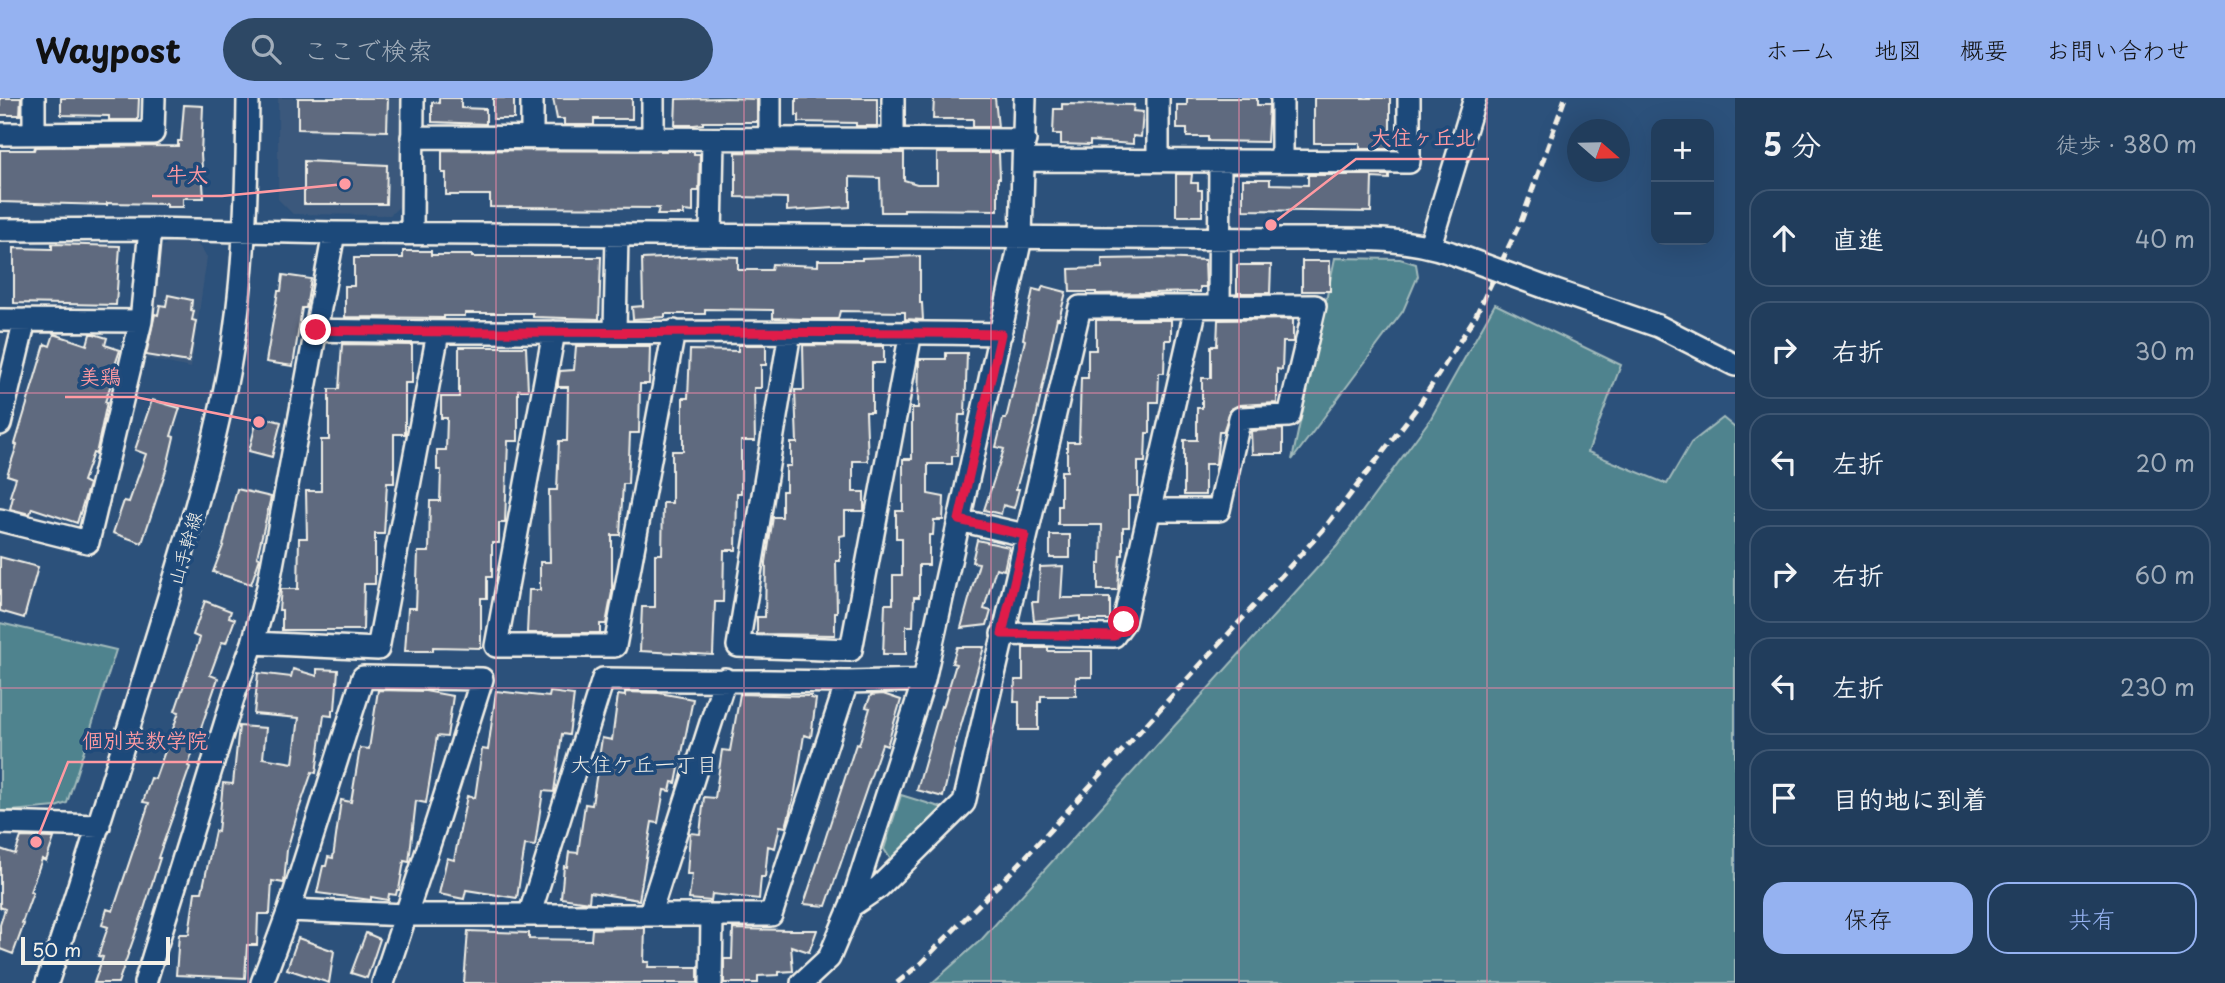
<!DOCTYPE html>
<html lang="ja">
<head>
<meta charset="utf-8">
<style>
  body { margin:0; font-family:"Playpen Sans","Klee One",sans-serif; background:#2d4865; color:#f1f3f6 }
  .controls { position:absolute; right:21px; top:21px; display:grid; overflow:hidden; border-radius:14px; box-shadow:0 7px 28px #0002 }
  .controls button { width:63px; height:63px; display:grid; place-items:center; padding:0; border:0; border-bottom:2px solid #3e5672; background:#213d5c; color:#f1f3f6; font:35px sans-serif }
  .compass { position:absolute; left:1567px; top:21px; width:63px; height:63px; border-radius:50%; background:#213d5c; box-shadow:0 7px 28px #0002; rotate:110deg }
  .scale { position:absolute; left:21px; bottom:18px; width:149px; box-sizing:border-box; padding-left:7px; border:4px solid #f4f1e8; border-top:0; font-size:19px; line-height:24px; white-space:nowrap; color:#f4f1e8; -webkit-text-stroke:5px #1f4a7a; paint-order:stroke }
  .stop { position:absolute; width:21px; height:21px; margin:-16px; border:5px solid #e11d48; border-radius:50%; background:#fff }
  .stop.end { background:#e11d48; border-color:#fff; box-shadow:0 2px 7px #0008 }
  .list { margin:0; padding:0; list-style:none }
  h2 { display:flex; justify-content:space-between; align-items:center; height:91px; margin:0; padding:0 28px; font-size:30px }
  h2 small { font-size:23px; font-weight:400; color:#a2aebb }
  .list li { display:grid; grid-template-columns:46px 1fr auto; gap:21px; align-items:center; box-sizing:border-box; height:98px; margin:0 14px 14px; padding:0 14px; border:2px solid #3e5672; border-radius:21px }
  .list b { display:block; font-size:26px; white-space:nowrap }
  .list em { font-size:23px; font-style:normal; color:#a2aebb }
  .actions { display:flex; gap:14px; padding:21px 28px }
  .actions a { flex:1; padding:16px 0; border:2px solid #95b2f1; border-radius:21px; text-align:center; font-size:24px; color:#95b2f1 }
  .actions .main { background:#95b2f1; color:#111 }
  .icon { flex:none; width:38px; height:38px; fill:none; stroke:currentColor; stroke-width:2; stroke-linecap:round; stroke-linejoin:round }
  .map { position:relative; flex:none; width:1735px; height:885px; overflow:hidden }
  header { display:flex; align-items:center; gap:42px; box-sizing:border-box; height:98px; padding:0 35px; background:#95b2f1; color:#111 }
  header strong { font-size:33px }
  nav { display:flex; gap:38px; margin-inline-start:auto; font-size:24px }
  .search { width:490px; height:63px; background:#2d4865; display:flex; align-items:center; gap:18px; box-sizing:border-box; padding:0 24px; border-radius:38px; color:#a2aebb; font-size:26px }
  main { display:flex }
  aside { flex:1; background:#213d5c }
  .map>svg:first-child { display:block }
</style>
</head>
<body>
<header>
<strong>Waypost</strong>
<div class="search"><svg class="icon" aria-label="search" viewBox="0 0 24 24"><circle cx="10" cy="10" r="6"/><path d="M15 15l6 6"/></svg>ここで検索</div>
<nav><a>ホーム</a><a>地図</a><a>概要</a><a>お問い合わせ</a></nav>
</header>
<main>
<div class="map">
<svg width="1735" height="885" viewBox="0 0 1735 885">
  <rect width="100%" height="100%" fill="#2c517b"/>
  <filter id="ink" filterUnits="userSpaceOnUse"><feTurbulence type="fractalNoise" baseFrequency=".0143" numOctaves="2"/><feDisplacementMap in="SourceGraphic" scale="14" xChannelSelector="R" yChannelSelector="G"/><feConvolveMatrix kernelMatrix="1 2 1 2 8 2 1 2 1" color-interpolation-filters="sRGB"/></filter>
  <g filter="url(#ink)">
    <!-- built -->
    <path fill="#3b597c" d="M278,0h123l-1,108 -10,9 -97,-1 -15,-15z
      M185,143l11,1 11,15 -16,111 -52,-11 19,-107 9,-7z"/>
    <!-- green -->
    <path fill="#50838e" stroke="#a2babb" stroke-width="2" d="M1335,160l65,1 16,5 2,12 -15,35 -111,149z
      M1495,206l126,61 -33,87 79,32 24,-41 32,-25 12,10v555h-803l50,-44 355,-393 94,-128z
      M0,525l116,27 -49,153 -11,4 -56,5z
      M901,697l42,13 -52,52 -7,-11z"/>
    <!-- building -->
    <path fill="#5f6b7f" stroke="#f4f1e8" stroke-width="2" d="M0,0h21l-1,17h-20z
      M61,0h78l-1,22h-29v-4l-48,-1z
      M298,0h90l-1,33 -89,-2z
      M439,0h22v10l25,1v15l-54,-2v-20l7,1z
      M493,0h21v21h-21z
      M553,0h79v21h-38v6h-30v-6h-7z
      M727,0l30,1v23h-54v2l-9,1h-19l1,-26z
      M796,0h81v28h-21v-3l-57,-1v-7h-3z
      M934,0h61l3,29h-25v-8h-40z
      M1187,0h70v7h12l-2,37 -59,-1v-4h-21v-8h-10v-24h10z
      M1314,0h76v51h-30v-6h-46z
      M1062,6l72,1 -1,6 10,1 -2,25 -8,-1v8l-43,-3v4l-29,-1v-10h-8l1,-25h8z
      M184,7l19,1 -2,48 3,44h-21v9h-16v-3l-60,-1v2l-107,-3v-52h34l1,-3 143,-1v-5h3z
      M442,52l252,1v3h6l-1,37h-6v21l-10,-1 1,4h-27l2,-7 -169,-1v-12h-44v-22h-4z
      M736,54l168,1v27l13,4h20v-31h62l1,25h-2v32l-94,-1v3h-23l-1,-34 -30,-1v30l-63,4v-13l-51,-1z
      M304,63l83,4 -1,39h-82z
      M1176,76h16l-1,9h7v7h4v26h-26z
      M1308,77h81v4l-17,-1 -1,34 -128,-2v-31h27v5l38,1z
      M52,146l68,2 -4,59 -102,-2v-55l38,1z
      M403,153h28v4h41v2h129l-2,62 -66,-2v-4h-68v3h-21v2l-99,-1v-31h9v-28h49z
      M706,158l32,1v13h33l1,-6 46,2v-6h44v-2l58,-2v47h2l1,17 -18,-1v-7l-65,-1 -2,8h-35l-30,-1v-8l-68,-1v5h-40v3l-32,2 -1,-12 11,-1 -1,-47z
      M1161,160l44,2 1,27h-6v5l-104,2v-2h-26l-1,-23 33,-1v-9z
      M1302,163h28v30h-28z
      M1237,167h34l-1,28h-33z
      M283,177l28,4 -5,29h-4l-9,58 -27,-4 12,-71h3z
      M1043,188l23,6 -7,27 -2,-1 -22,105 -19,66h3l-5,19 -11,-3 -2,9 -17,-4 20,-61 -8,-2 7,-28h3l19,-79 -2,-1 10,-50 8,2z
      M168,197l24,5 -1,10 3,1 -2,9 4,1 -7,41 -43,-7 9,-41 3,1 2,-10 6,1z
      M1293,221v23h-10l-1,28 -5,-1v34l-38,2 -8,4 -8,23h-4l-3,32h-11v31h-21v-55h13v-32h5v-30h9v-32h6l1,-26z
      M1096,222h75v20h-6l-1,33h-5l-1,29h-8v31h-4l-1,29h-7v34h-9v31h-6v28h-3l-2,35h-20v-26h3l1,-39h-44v-19h3v-35h6v-29h12l2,-64h7v-28h8z
      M54,236l33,11 3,-11h4l13,4 -2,7 15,5 -10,30 2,1 -7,21h2l-11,52 -3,-1 -10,28 6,3 -12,39 -45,-15 -2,6 -20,-5 3,-12 -3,-1 6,-18 -9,-3 10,-30 -2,-1 30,-100 5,2z
      M342,246l70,1v38h-7v51h-11v49h-7l-3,51h-9v50h-11l-1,46h-81v-20h-3l2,-21h17l1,-51h8l-1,-47h15v-51h8v-51h10z
      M738,247h28v20h-5v23h-7l1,53h-14v52h-4l-1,57h-12l-1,52h-8l-2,53 -73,-4 2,-44h13v-53h7l1,-51h9v-52h11v-53h5l2,-48 48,1z
      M803,247l81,1v17h-12v49h-6l2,49h-15v31h11v19h-19v24l-5,1v25h-4l1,51h-2v23l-78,-1v-17h8l1,-55 7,-45h9v-26h4v-25h5v-23h6l-2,-53h9z
      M576,248h74l-1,38h-9l-1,49h-9l-2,51h-5l-3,51h-8v57l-6,32h-6v9h-73l2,-43h11v-28h10l-1,-72h8l2,-49h8l1,-54h-10v-6l2,-10 14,-1z
      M459,249h67l2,43h-10v51h-10l-3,82h-6v20h-7v34h-5v21h-6v50l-48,-1v4h-28l3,-43h8l2,-56h11l1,-51h10l1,-31h-4v-20h9l1,-32h-6v-21h18z
      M946,255h21l-2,62h-6l-2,41h-5v8h-24v30l16,3 -1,23h-9l-1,15h-4v30h-10v32h-5l-1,29h-7v28h-23l2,-50h8v-29h9v-37h-6v-27h7v-52h9v-51h6l1,-49h27z
      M152,302l28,8 -9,28 3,1 -7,30 -25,76 -29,-10 11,-32 5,1 17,-48 -11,-4z
      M258,318l23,6 -9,35 -23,-6z
      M1283,331v25h-31l-1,-23z
      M237,391l34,8 -14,60 3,1 -9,26 -38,-12 10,-26z
      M1050,437h20v23h-20z
      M977,442l32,7 -5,23 -8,-2 -12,41 7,2 -4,14 -26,3 18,-65 -7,-1z
      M0,459l38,10 -14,51 -24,-7z
      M1063,468l-2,32h49v22h-30v-4l-46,5 -2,-19h6l2,-35z
      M205,503l26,10 -2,6 6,2 -9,24 -4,-1 -12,33 8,3 -30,88 2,1 -32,91h2l-16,51 -26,74h-24l9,-26 -5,-1 10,-29 -6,-2 5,-16 6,2 36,-108 -6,-1 8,-24 4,1 24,-67 -4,-1 25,-73 -7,-3z
      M957,549h27l-29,99 -12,51 -26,-7 24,-84 2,1 13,-43 -4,-1z
      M1023,550h25v3h44v26h-16v19h-35v6h-3v28h-19v-28h-5l1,-22h8z
      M293,571l24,7v-7l21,1 -3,40h-3v6l-8,-1 -8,58 -4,-1 -14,40 -11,38 -3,33 -12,-2 -2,33h-12l-1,31h-10l-2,33 -69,-3 3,-41h10l6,-42h7l13,-61 3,1 5,-49 10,1 6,-58 27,2 -3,30 30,5 6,-45 -45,-4 4,-41 33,4z
      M378,592l47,1 28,5 -6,41 -10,-1 -11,67 -10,-2 -7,61 -5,-1 -5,29h-2l-1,5 -7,-1 -1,6 -17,-3v3l-54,-7 6,-27h3l2,-9 5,1 8,-58 10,2 9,-54 9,1z
      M496,593l53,6 1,-5 24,3 -5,40 -7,-1 -8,58 -11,-1 -8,55 -10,-1 -8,53 -51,-8 -2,9 -25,-5 8,-36 7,2 13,-64 8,2 7,-49 6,1z
      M625,594l34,1 34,6 -17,84 -4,-1 -2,9 -6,-1 -6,33 -6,-1 -13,78 -49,-8 -1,10 -28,-4 3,-32 3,1 2,-15 9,1 7,-49 7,1 10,-67 10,2 6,-45 7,1z
      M740,596l71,2v2l5,1 -5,38 -7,-2 -9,57 -9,35 -6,-1 -5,22 -7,-2 -3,31h-4l-2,22 -47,-5 -1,7 -22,-2 3,-25h-5l3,-41 10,1 4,-37 11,1 7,-48 8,1z
      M883,596l18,6 -14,46 -5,-2 -56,162 -22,-2 52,-160 3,1 11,-37 -4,-1 5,-12z
      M21,739l33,1 -8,23 -4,-2 -12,33h3l-11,31 2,1 -11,30 -13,-5v-24l5,-16 -5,-2v-58l15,5z
      M623,830h22l-1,34h5l-1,5h50v16h-234l4,-52 61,2v6l62,1 1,-11z
      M733,831l58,1h26l-8,22 -18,-6 2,25 -14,1v3l-21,1v7h-34v-24h8z
      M366,835l14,6 -13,39 -16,-5z
      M298,840l36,13 -5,32 -42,-14z"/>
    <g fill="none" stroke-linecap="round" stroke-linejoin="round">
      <defs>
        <path id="minor" d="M1158,0v61
          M0,36l153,-1 1,-35
          M34,36v-36
          M412,39l613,3
          M532,39v-39
          M653,41v-41
          M770,41v-41
          M893,42v-42
          M1025,62l384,2v-64
          M1282,62v-62
          M0,132l150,-1 184,4 947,6c56,1 117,-5 170,14
          M412,135l1,-135
          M711,137l2,-95
          M1430,147l45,-147
          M1544,189l114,39 77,39
          M1219,208l1,-145
          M0,222l141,1
          M316,232c228,5 457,0 685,4
          M615,233l2,-96
          M554,234l-58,314h119l59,-315
          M790,234l-52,314 113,4 60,-318
          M0,326l25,-104
          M0,422l88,22 53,-221 9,-92
          M959,422l66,15
          M1002,536l112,2 10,-14 72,-315
          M253,545l125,6 60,-316
          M0,725l99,3
          M851,808l28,-19 85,-84 116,-496 235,-1 -26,110 -49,2 -21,92h-69
          M289,812l117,5h365l76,-233
          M530,815l73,-234 244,3 77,-2
          M650,815l75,-234
          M47,885c38,-114 74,-229 109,-344 27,-87 55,-176 72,-266 17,-90 19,-183 20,-275
          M145,885l90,-291 18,-49 15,-56 66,-354
          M262,885l27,-73 74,-233 119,2 -45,142 -54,162
          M711,885l1,-67
          M802,885l27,-25 22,-52 73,-226 97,-442 4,-140"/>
      </defs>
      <!-- minor casing -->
      <use href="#minor" stroke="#f4f1e8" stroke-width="26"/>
      <!-- minor -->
      <use href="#minor" stroke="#1f4a7a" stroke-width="21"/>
      <!-- rail -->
      <path stroke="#f4f1e8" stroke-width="5" stroke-dasharray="10 5" stroke-linecap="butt" d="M897,885l24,-20 99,-100 303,-333 96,-125 56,-88 47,-98 43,-121"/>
      <defs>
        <path id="minor-bridge" d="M1451,155l93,34"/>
      </defs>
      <!-- minor-bridge casing -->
      <use href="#minor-bridge" stroke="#f4f1e8" stroke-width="26" stroke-linecap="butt"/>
      <!-- minor-bridge -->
      <use href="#minor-bridge" stroke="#1f4a7a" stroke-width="21"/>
    </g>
  </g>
  <g fill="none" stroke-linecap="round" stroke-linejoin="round" filter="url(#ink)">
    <!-- route -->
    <path stroke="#e11d48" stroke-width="9" d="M316,232c228,5 457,0 685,4l-42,186 66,15 -23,99 112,2 10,-14"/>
  </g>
  <!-- grid -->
  <path fill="none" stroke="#db84a2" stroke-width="2" stroke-opacity="0.55" d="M248,0v885M496,0v885M744,0v885M991,0v885M1239,0v885M1487,0v885M0,295h1735M0,590h1735"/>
  <g text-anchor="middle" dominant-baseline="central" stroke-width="7" stroke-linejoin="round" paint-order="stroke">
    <!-- street labels -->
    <g font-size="19" fill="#f4f1e8" stroke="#1f4a7a">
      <text transform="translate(184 450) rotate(-74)">山手幹線</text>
    </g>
    <!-- neighbourhood labels -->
    <g font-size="21" fill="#f4f1e8" stroke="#1f4a7a">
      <text x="644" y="665">大住ケ丘一丁目</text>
    </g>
  </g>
  <!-- callouts -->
  <path fill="none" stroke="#ff9aa2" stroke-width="2.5" d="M1271 127L1356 61H1489M345 86L222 98H152M259 324L135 299H65M36 744L68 664H222"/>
  <g fill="#ff9aa2" stroke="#1f4a7a" stroke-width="2.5">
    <circle cx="1271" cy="127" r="7"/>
    <circle cx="345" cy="86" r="7"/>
    <circle cx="259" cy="324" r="7"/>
    <circle cx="36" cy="744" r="7"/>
  </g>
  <g font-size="21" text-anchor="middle" font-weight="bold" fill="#ff9aa2" stroke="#1f4a7a" stroke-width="7" stroke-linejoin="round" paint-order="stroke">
    <text x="1423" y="47">大住ヶ丘北</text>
    <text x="187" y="84">牛太</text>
    <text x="100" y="286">美鶏</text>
    <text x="145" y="650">個別英数学院</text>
  </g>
</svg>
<div class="controls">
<button>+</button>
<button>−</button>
</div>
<svg class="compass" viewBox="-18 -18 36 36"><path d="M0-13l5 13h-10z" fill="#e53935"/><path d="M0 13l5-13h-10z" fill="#a2aebb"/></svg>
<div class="scale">50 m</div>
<div class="stop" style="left:1124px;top:524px"></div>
<div class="stop end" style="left:316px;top:232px"></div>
</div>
<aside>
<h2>5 分<small>徒歩 · 380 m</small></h2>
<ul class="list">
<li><svg class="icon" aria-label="ahead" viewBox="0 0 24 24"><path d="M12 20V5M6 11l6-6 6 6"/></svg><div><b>直進</b></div><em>40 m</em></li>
<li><svg class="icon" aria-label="right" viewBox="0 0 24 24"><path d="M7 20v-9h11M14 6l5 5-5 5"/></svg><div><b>右折</b></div><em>30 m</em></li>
<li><svg class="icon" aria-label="left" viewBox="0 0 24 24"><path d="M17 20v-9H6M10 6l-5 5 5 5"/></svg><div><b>左折</b></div><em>20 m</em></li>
<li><svg class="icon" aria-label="right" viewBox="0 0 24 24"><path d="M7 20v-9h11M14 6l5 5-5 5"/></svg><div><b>右折</b></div><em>60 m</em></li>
<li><svg class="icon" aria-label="left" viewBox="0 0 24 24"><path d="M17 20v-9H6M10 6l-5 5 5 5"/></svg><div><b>左折</b></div><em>230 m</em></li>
<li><svg class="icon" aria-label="arrive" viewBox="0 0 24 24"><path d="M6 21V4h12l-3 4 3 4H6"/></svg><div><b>目的地に到着</b></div></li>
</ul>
<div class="actions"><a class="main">保存</a><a>共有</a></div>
</aside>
</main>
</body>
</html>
